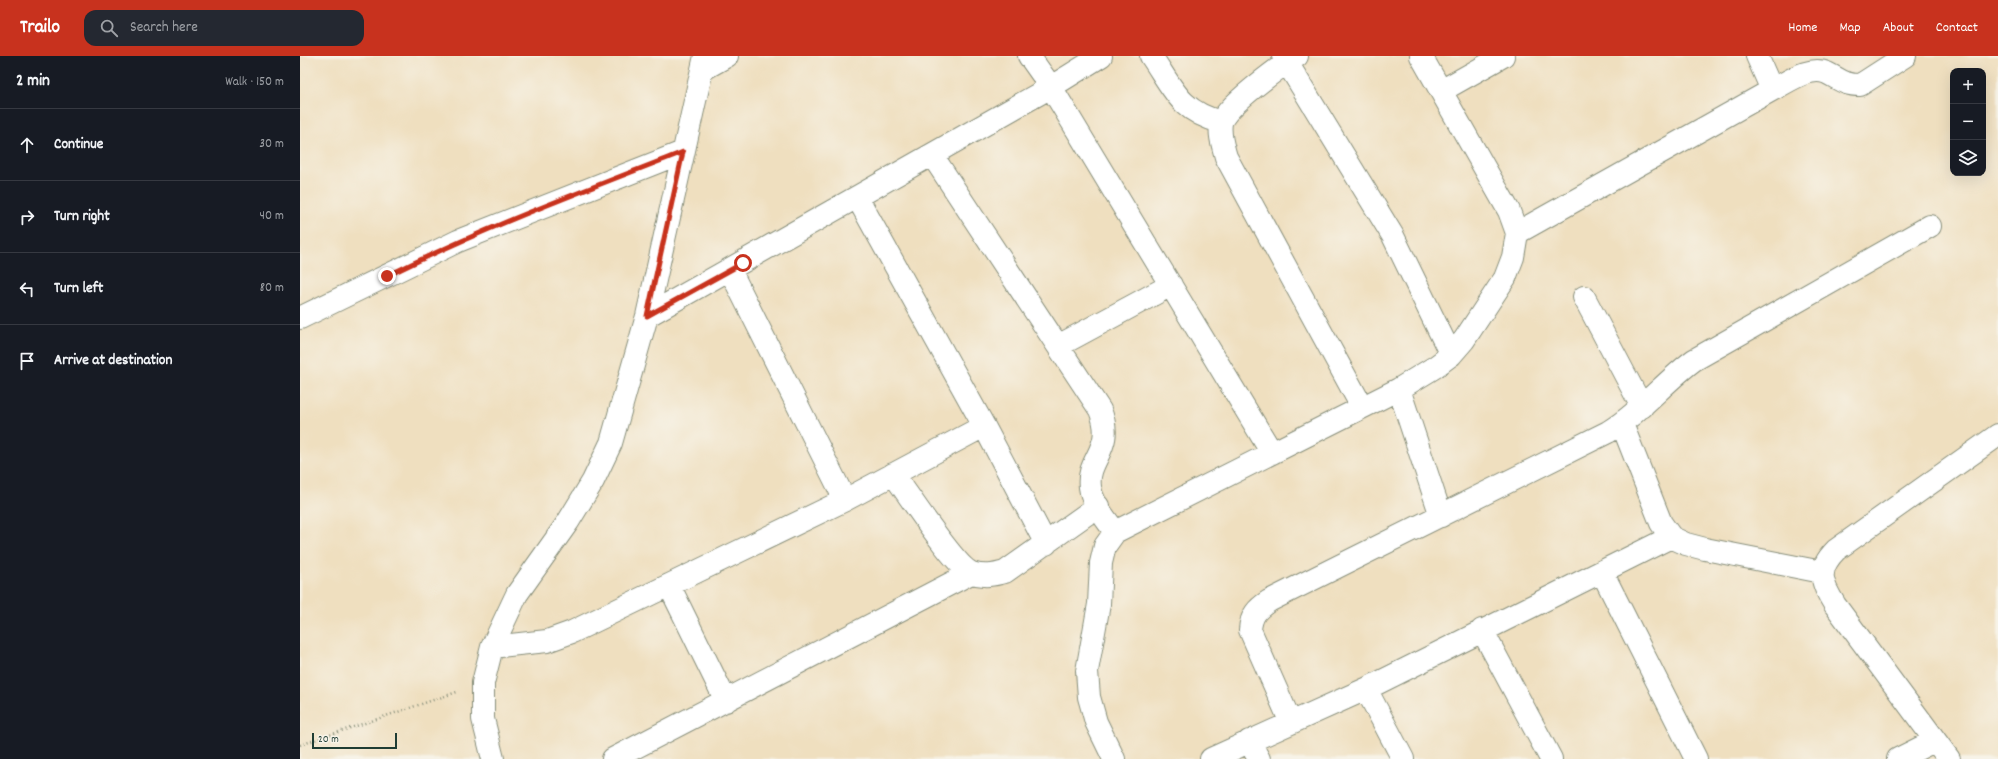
<!DOCTYPE html>
<html lang="en">
<head>
<meta charset="utf-8">
<style>
  body { margin:0; font-family:Dekko,sans-serif; background:#242831; color:#f1f3f6 }
  .controls { position:absolute; right:12px; top:12px; display:grid; overflow:hidden; border-radius:8px; box-shadow:0 4px 16px #0002 }
  .controls button { width:36px; height:36px; display:grid; place-items:center; padding:0; border:0; border-bottom:1px solid #363941; background:#171b24; color:#f1f3f6; font:20px sans-serif }
  .scale { position:absolute; left:12px; bottom:10px; width:85px; box-sizing:border-box; padding-left:4px; border:2px solid #1f3d34; border-top:0; font-size:11px; line-height:14px; white-space:nowrap; color:#1f3d34; -webkit-text-stroke:3px #f7f3e8; paint-order:stroke }
  .stop { position:absolute; width:12px; height:12px; margin:-9px; border:3px solid #c8321e; border-radius:50%; background:#fff }
  .stop.end { background:#c8321e; border-color:#fff; box-shadow:0 1px 4px #0008 }
  .list { margin:0; padding:0; list-style:none }
  h2 { display:flex; justify-content:space-between; align-items:center; height:52px; margin:0; padding:0 16px; font-size:17px }
  h2 small { font-size:13px; font-weight:400; color:#9ea1a6 }
  .list li { display:grid; grid-template-columns:26px 1fr auto; gap:12px; align-items:center; box-sizing:border-box; height:72px; padding:0 16px; border-top:1px solid #363941 }
  .list b { display:block; font-size:15px; white-space:nowrap }
  .list em { font-size:13px; font-style:normal; color:#9ea1a6 }
  .icon { flex:none; width:22px; height:22px; fill:none; stroke:currentColor; stroke-width:2; stroke-linecap:round; stroke-linejoin:round }
  .map { position:relative; flex:none; width:1698px; height:703px; overflow:hidden }
  header { display:flex; align-items:center; gap:24px; box-sizing:border-box; height:56px; padding:0 20px; background:#c8321e; color:#fff }
  header strong { font-size:19px }
  nav { display:flex; gap:22px; margin-inline-start:auto; font-size:14px }
  .search { width:280px; height:36px; background:#242831; display:flex; align-items:center; gap:10px; box-sizing:border-box; padding:0 14px; border-radius:12px; color:#9ea1a6; font-size:15px }
  main { display:flex }
  aside { flex:1; background:#171b24 }
  .map>svg:first-child { display:block }
</style>
</head>
<body>
<header>
<strong>Trailo</strong>
<div class="search"><svg class="icon" aria-label="search" viewBox="0 0 24 24"><circle cx="10" cy="10" r="6"/><path d="M15 15l6 6"/></svg>Search here</div>
<nav><a>Home</a><a>Map</a><a>About</a><a>Contact</a></nav>
</header>
<main>
<aside>
<h2>2 min<small>Walk · 150 m</small></h2>
<ul class="list">
<li><svg class="icon" aria-label="ahead" viewBox="0 0 24 24"><path d="M12 20V5M6 11l6-6 6 6"/></svg><div><b>Continue</b></div><em>30 m</em></li>
<li><svg class="icon" aria-label="right" viewBox="0 0 24 24"><path d="M7 20v-9h11M14 6l5 5-5 5"/></svg><div><b>Turn right</b></div><em>40 m</em></li>
<li><svg class="icon" aria-label="left" viewBox="0 0 24 24"><path d="M17 20v-9H6M10 6l-5 5 5 5"/></svg><div><b>Turn left</b></div><em>80 m</em></li>
<li><svg class="icon" aria-label="arrive" viewBox="0 0 24 24"><path d="M6 21V4h12l-3 4 3 4H6"/></svg><div><b>Arrive at destination</b></div></li>
</ul>
</aside>
<div class="map">
<svg width="1698" height="703" viewBox="0 0 1698 703">
  <rect width="100%" height="100%" fill="#f7f3e8"/>
  <filter id="ink" filterUnits="userSpaceOnUse"><feTurbulence type="fractalNoise" baseFrequency=".025" numOctaves="2"/><feDisplacementMap in="SourceGraphic" scale="8" xChannelSelector="R" yChannelSelector="G"/><feConvolveMatrix kernelMatrix="1 2 1 2 8 2 1 2 1" color-interpolation-filters="sRGB"/></filter>
  <filter id="wash" filterUnits="userSpaceOnUse"><feTurbulence type="fractalNoise" baseFrequency=".012" numOctaves="4" result="noise"/><feDisplacementMap in="SourceGraphic" scale="16" xChannelSelector="R" yChannelSelector="G"/><feGaussianBlur stdDeviation="0.9" result="paint"/><feColorMatrix in="noise" values="0 0 0 0 0 0 0 0 0 0 0 0 0 0 0 0 0 1.4 0 .05"/><feComposite in="paint" operator="in"/></filter>
  <g filter="url(#wash)">
    <rect width="100%" height="100%" fill="#efdfbf"/>
  </g>
  <g filter="url(#ink)">
    <g fill="none" stroke-linecap="round" stroke-linejoin="round">
      <defs>
        <path id="minor" d="M729,0l22,31 221,366
          M851,0c22,32 29,56 70,66
          M983,0l110,180 58,119
          M997,0c-15,9 -74,52 -76,67 -2,12 2,23 5,34l136,250
          M1457,0l15,34
          M402,14l25,-14
          M1141,35l62,-35
          M632,99l168,255c16,39 -14,48 -10,77 2,16 16,32 25,45
          M557,141l127,229 62,118
          M1217,177l255,-143c16,-8 38,-25 55,-17 14,7 17,12 33,12l45,-29
          M430,214l115,230
          M1284,241l58,110
          M347,260l404,-229 50,-31
          M0,262l158,-77 225,-89
          M758,290l113,-61
          M1099,333l42,127
          M1322,368l39,99 10,14 15,7 19,5 117,23
          M593,418c14,18 62,93 79,99 12,4 22,2 33,-1l93,-66
          M1302,516l94,187
          M369,529l57,116
          M1182,574l69,129
          M192,591l55,-6 25,-9 273,-132 139,-74
          M1066,633l37,70
          M991,667l-41,-93c1,-15 7,-21 19,-29l339,-169c32,-19 56,-50 86,-72l236,-134
          M949,685l10,18
          M193,703l-10,-40v-36l9,-36 25,-53 51,-72 25,-41 18,-38 36,-127 58,-260
          M313,703l358,-186
          M814,703l-18,-37 -7,-25 -2,-26 12,-67 2,-41 4,-17 10,-14 284,-143 36,-22 16,-12 13,-15 41,-62 8,-21 4,-24 -8,-22 -88,-155
          M911,703l155,-70 305,-152
          M1598,703l36,-18
          M1649,703l-114,-154c-14,-22 -19,-35 1,-55l162,-115"/>
      </defs>
      <!-- minor casing -->
      <use href="#minor" stroke="#878e7a" stroke-width="24"/>
      <!-- path -->
      <path stroke="#878e7a" stroke-width="2.5" stroke-dasharray="1 3" stroke-linecap="butt" d="M0,689l157,-53"/>
      <!-- minor -->
      <use href="#minor" stroke="#fff" stroke-width="22"/>
    </g>
  </g>
  <g fill="none" stroke-linecap="round" stroke-linejoin="round" filter="url(#ink)">
    <!-- route -->
    <path stroke="#c8321e" stroke-width="5" d="M87,220c96,-48 196,-85 296,-124l-36,164 96,-53"/>
  </g>
</svg>
<div class="controls">
<button>+</button>
<button>−</button>
<button><svg class="icon" aria-label="layers" viewBox="0 0 24 24"><path d="M12 4l9 5-9 5-9-5zM3 14l9 5 9-5"/></svg></button>
</div>
<div class="scale">20 m</div>
<div class="stop" style="left:443px;top:207px"></div>
<div class="stop end" style="left:87px;top:220px"></div>
</div>
</main>
</body>
</html>
